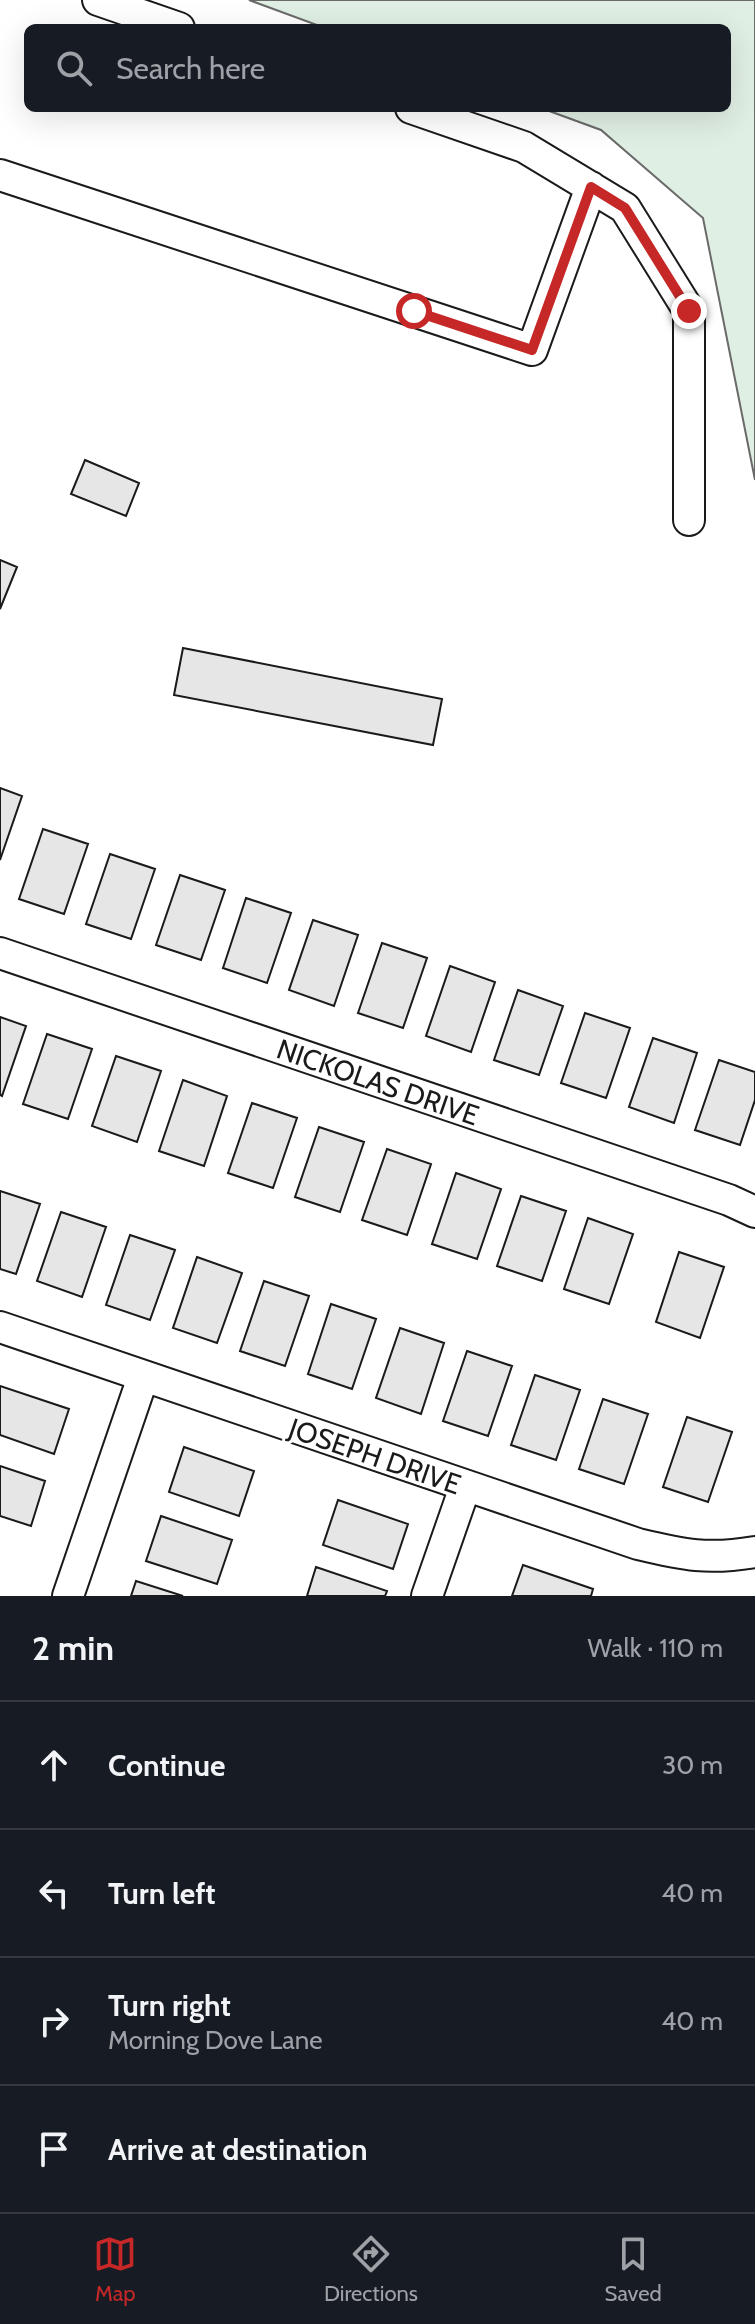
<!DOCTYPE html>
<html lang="en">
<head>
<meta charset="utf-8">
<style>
  body { margin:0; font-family:Cabin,sans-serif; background:#242831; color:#f1f3f6 }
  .stop { position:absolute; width:24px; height:24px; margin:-18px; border:6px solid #c62828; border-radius:50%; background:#fff }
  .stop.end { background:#c62828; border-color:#fff; box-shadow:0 2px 8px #0008 }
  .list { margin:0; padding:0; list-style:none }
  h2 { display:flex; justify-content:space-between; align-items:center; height:104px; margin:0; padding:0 32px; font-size:34px }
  h2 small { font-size:26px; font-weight:400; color:#9ea1a6 }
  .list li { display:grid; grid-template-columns:52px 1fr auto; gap:24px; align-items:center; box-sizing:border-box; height:128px; padding:0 32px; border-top:2px solid #363941 }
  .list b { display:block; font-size:30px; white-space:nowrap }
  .list p { margin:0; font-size:26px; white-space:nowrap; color:#9ea1a6 }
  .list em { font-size:26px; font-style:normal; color:#9ea1a6 }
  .icon { flex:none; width:44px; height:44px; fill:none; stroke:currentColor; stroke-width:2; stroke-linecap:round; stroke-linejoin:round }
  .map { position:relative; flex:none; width:755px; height:1596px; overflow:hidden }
  .search { position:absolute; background:#171b24; box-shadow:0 8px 32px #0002; left:24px; right:24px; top:24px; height:88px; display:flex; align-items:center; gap:20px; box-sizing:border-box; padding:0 28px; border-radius:12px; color:#9ea1a6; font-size:30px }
  .sheet { height:616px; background:#171b24 }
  nav { display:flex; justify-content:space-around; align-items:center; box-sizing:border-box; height:112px; border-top:2px solid #363941; background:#171b24; font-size:22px; color:#9ea1a6 }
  nav a { display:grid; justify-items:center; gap:4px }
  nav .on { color:#c62828 }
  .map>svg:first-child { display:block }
</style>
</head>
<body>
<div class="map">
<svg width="755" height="1596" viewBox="0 0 755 1596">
  <rect width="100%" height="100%" fill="#fff"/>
  <!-- green -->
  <path fill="#e0efe3" stroke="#6a6a6a" stroke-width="2" d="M249,0h506v480l-52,-262 -102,-88 -60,-22h186v-80h-402z"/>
  <!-- building -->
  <path fill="#e6e6e6" stroke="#1a1a1a" stroke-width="2" d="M85,460l54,23 -13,33 -55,-22z
    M0,560l17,7 -17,42z
    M183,648l259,51 -9,46 -259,-50z
    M0,788l22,8 -22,64z
    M43,829l45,15 -24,70 -45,-15z
    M110,854l45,15 -24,70 -45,-15z
    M180,875l45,15 -24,70 -45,-15z
    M246,898l45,15 -24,70 -44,-15z
    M313,920l45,15 -24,71 -45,-16z
    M382,943l45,15 -24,70 -45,-15z
    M450,966l45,16 -24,70 -45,-16z
    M518,990l45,16 -24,69 -45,-15z
    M585,1013l45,15 -24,70 -45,-15z
    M0,1017l26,9 -24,70 -2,-1z
    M47,1034l45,15 -24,70 -45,-15z
    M653,1038l44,15 -23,70 -45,-16z
    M116,1056l45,15 -24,71 -45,-16z
    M719,1060l36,12v28l-15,45 -45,-15z
    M183,1080l44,16 -23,70 -45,-15z
    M252,1103l45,15 -24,70 -45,-15z
    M319,1127l45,15 -24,70 -45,-15z
    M387,1149l44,15 -24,71 -45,-15z
    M456,1173l45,16 -24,70 -45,-15z
    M0,1191l40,13 -24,70 -16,-5z
    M521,1196l45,15 -24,70 -45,-15z
    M61,1212l45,15 -24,70 -45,-16z
    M588,1218l45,16 -24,70 -45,-15z
    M130,1235l45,15 -25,70 -44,-15z
    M679,1252l45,15 -24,71 -44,-16z
    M197,1257l45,16 -25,70 -44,-15z
    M264,1281l45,15 -24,70 -45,-15z
    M331,1304l45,15 -24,70 -44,-15z
    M400,1328l44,15 -23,71 -45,-16z
    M467,1351l45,15 -24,70 -45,-15z
    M535,1375l45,15 -24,70 -45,-15z
    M0,1386l69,23 -15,45 -54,-19z
    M603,1399l45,15 -24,70 -45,-15z
    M687,1417l45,15 -24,70 -45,-15z
    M184,1447l70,24 -15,45 -70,-24z
    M0,1466l45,15 -14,45 -31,-10z
    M338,1500l70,24 -15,45 -70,-24z
    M161,1516l71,24 -15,44 -71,-23z
    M523,1565l70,24 -2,7h-79z
    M316,1567l71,24 -2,5h-78z
    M136,1581l47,15h-52z"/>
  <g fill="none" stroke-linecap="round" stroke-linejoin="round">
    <defs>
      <path id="minor" d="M98,0l81,28
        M411,108l113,39 101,61 64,103v209
        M0,175l532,175 59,-163
        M0,953l729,247 26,12
        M0,1327l638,217c46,11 70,16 117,8
        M68,1596l75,-219
        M427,1596l38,-109"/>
    </defs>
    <!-- minor casing -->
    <use href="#minor" stroke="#1a1a1a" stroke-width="34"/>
    <!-- minor -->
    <use href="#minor" stroke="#fff" stroke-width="30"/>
  </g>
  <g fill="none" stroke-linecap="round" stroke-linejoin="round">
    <!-- route -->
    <path stroke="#c62828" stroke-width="10" d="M414,311l118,39 59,-163 34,21 64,103"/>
  </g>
  <g text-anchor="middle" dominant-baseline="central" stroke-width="6" stroke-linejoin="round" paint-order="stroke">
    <!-- street labels -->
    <g font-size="28" fill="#1a1a1a" stroke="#fff">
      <text transform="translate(378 1082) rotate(19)">NICKOLAS DRIVE</text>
      <text transform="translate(375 1456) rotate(19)">JOSEPH DRIVE</text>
    </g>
  </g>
</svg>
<div class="stop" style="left:414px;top:311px"></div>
<div class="stop end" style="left:689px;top:311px"></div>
<div class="search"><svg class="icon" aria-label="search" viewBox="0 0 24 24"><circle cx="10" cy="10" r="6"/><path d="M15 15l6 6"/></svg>Search here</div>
</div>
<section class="sheet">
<h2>2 min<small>Walk · 110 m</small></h2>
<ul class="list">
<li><svg class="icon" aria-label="ahead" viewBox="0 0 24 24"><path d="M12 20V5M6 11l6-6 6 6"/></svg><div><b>Continue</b></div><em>30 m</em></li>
<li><svg class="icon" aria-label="left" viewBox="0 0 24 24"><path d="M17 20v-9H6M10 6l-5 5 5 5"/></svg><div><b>Turn left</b></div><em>40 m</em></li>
<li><svg class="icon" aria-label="right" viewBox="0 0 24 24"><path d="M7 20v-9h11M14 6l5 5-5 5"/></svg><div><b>Turn right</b><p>Morning Dove Lane</p></div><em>40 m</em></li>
<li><svg class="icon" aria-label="arrive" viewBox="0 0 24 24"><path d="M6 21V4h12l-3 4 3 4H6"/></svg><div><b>Arrive at destination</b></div></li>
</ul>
</section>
<nav>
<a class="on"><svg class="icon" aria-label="map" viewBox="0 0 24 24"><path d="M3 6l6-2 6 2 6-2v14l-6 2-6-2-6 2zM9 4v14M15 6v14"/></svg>Map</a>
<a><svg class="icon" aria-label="directions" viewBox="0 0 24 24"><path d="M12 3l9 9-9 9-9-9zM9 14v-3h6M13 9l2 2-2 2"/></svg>Directions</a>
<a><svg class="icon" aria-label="saved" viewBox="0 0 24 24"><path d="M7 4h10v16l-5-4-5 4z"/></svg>Saved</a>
</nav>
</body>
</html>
